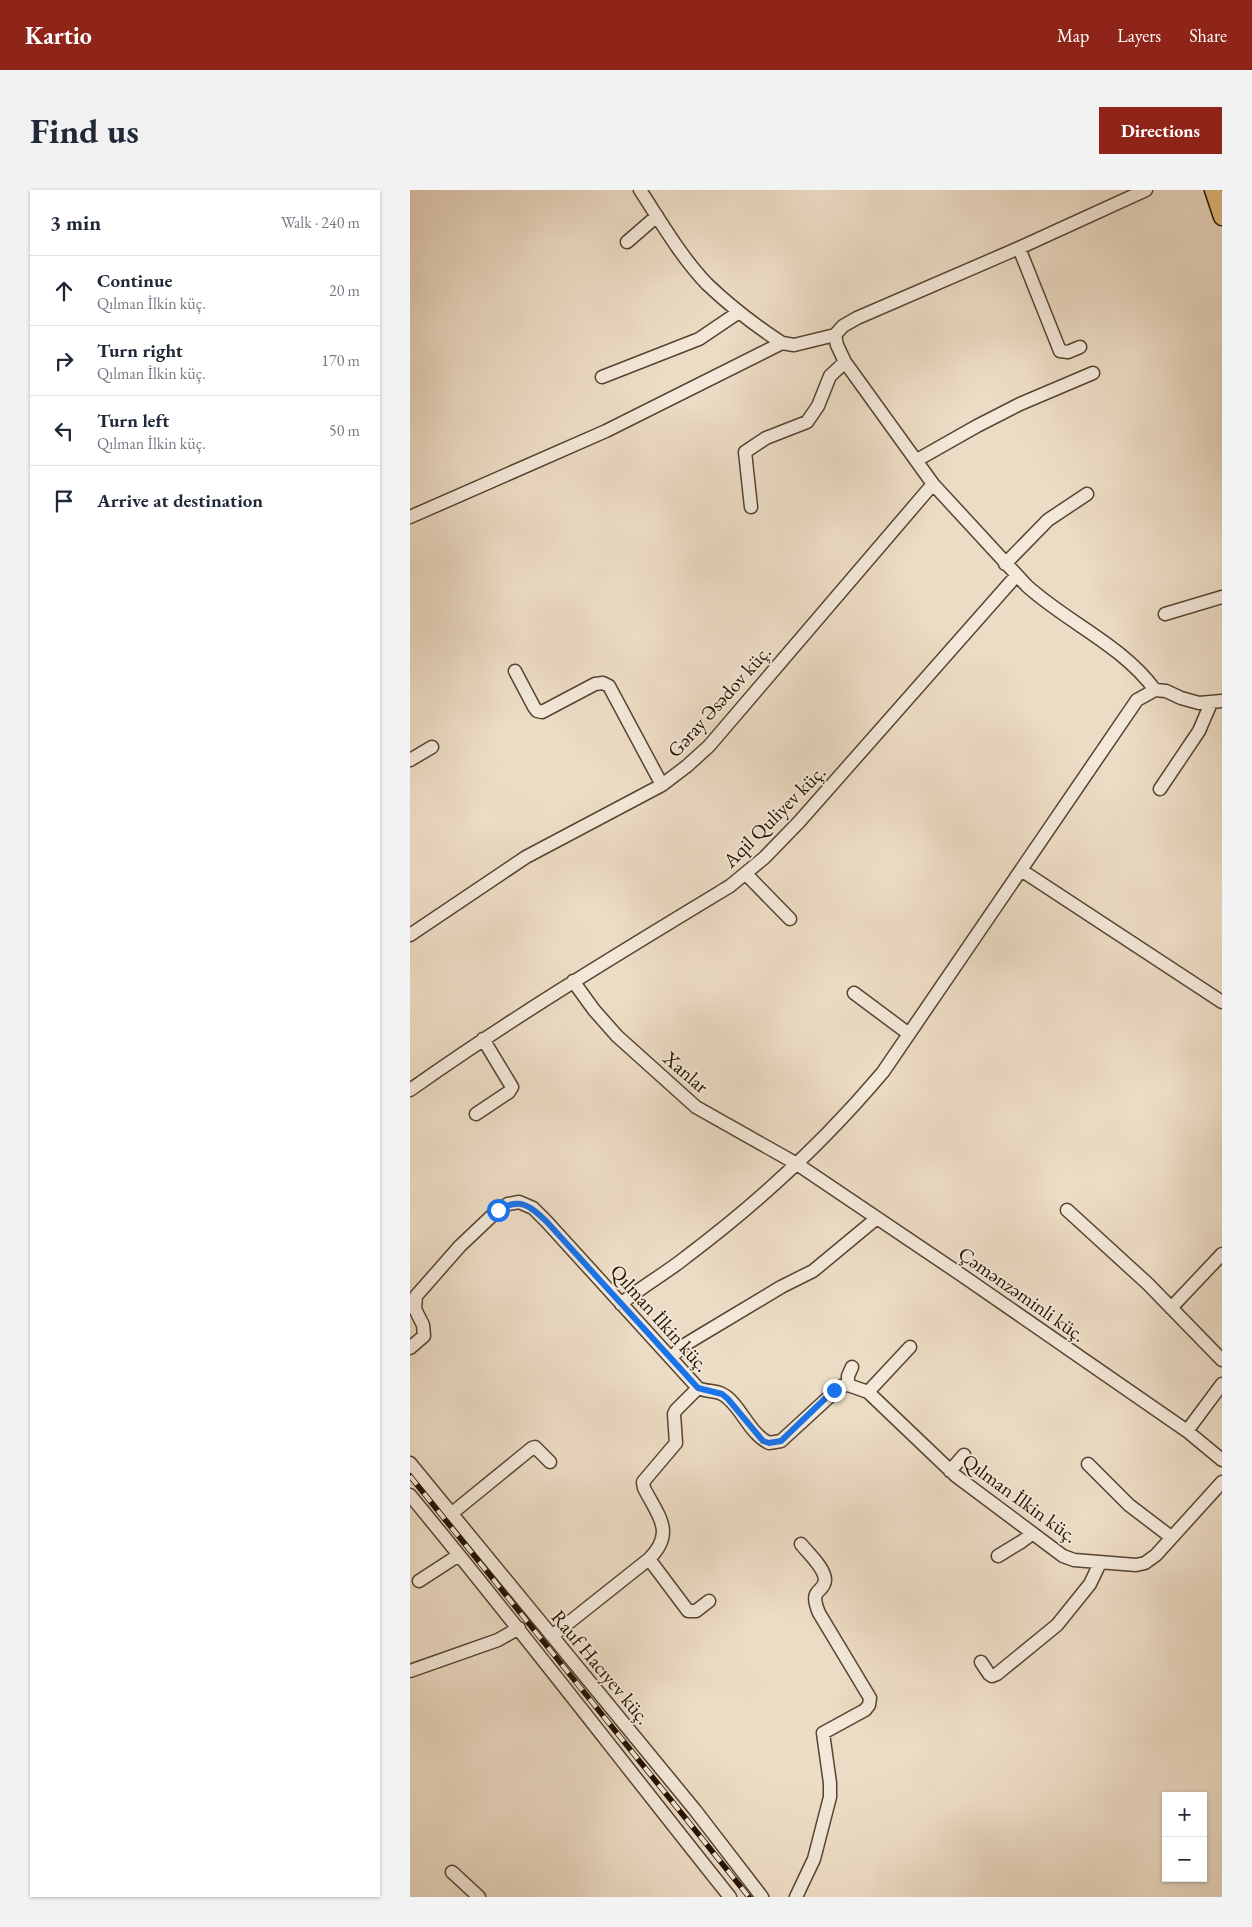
<!DOCTYPE html>
<html lang="en">
<head>
<meta charset="utf-8">
<style>
  body { margin:0; font-family:"EB Garamond",serif; background:#f2f2f3; color:#1f2937 }
  .controls { position:absolute; right:15px; bottom:15px; display:grid; overflow:hidden; border-radius:0px; box-shadow:0 1px 4px #0004 }
  .controls button { width:45px; height:45px; display:grid; place-items:center; padding:0; border:0; border-bottom:1px solid #e0e1e3; background:#fff; color:#1f2937; font:25px sans-serif }
  .stop { position:absolute; width:15px; height:15px; margin:-11px; border:4px solid #1a73e8; border-radius:50%; background:#fff }
  .stop.end { background:#1a73e8; border-color:#fff; box-shadow:0 1px 5px #0008 }
  .list { margin:0; padding:0; list-style:none }
  h2 { display:flex; justify-content:space-between; align-items:center; height:65px; margin:0; padding:0 20px; font-size:21px }
  h2 small { font-size:16px; font-weight:400; color:#747a83 }
  .list li { display:grid; grid-template-columns:32px 1fr auto; gap:15px; align-items:center; box-sizing:border-box; height:70px; padding:0 20px; border-top:1px solid #e0e1e3 }
  .list b { display:block; font-size:19px; white-space:nowrap }
  .list p { margin:0; font-size:16px; white-space:nowrap; color:#747a83 }
  .list em { font-size:16px; font-style:normal; color:#747a83 }
  .icon { flex:none; width:28px; height:28px; fill:none; stroke:currentColor; stroke-width:2; stroke-linecap:round; stroke-linejoin:round }
  .map { position:relative; flex:none; width:812px; height:1707px; overflow:hidden; border-radius:0px }
  header { display:flex; align-items:center; gap:30px; box-sizing:border-box; height:70px; padding:0 25px; background:#8f2418; color:#fff }
  header strong { font-size:24px }
  nav { display:flex; gap:28px; margin-inline-start:auto; font-size:18px }
  .intro { display:flex; align-items:center; justify-content:space-between; box-sizing:border-box; height:120px; padding:0 30px }
  h1 { margin:0; font-size:35px }
  .button { padding:12px 22px; border-radius:0px; background:#8f2418; color:#fff; font-size:18px; font-weight:700 }
  main { display:flex; gap:30px; padding:0 30px }
  aside { flex:1; background:#fff; border-radius:0px; box-shadow:0 1px 4px #0004 }
  .map>svg:first-child { display:block }
</style>
</head>
<body>
<header>
<strong>Kartio</strong>
<nav><a>Map</a><a>Layers</a><a>Share</a></nav>
</header>
<div class="intro"><h1>Find us</h1><a class="button">Directions</a></div>
<main>
<aside>
<h2>3 min<small>Walk · 240 m</small></h2>
<ul class="list">
<li><svg class="icon" aria-label="ahead" viewBox="0 0 24 24"><path d="M12 20V5M6 11l6-6 6 6"/></svg><div><b>Continue</b><p>Qılman İlkin küç.</p></div><em>20 m</em></li>
<li><svg class="icon" aria-label="right" viewBox="0 0 24 24"><path d="M7 20v-9h11M14 6l5 5-5 5"/></svg><div><b>Turn right</b><p>Qılman İlkin küç.</p></div><em>170 m</em></li>
<li><svg class="icon" aria-label="left" viewBox="0 0 24 24"><path d="M17 20v-9H6M10 6l-5 5 5 5"/></svg><div><b>Turn left</b><p>Qılman İlkin küç.</p></div><em>50 m</em></li>
<li><svg class="icon" aria-label="arrive" viewBox="0 0 24 24"><path d="M6 21V4h12l-3 4 3 4H6"/></svg><div><b>Arrive at destination</b></div></li>
</ul>
</aside>
<div class="map">
<svg width="812" height="1707" viewBox="0 0 812 1707">
  <rect width="100%" height="100%" fill="#eddcc5"/>
  <filter id="stains"><feTurbulence type="fractalNoise" baseFrequency=".004" numOctaves="4"/><feColorMatrix values="0 0 0 0 .2 0 0 0 0 .09 0 0 0 0 .02 0 0 0 .5 -.17"/></filter>
  <radialGradient id="worn" r=".72"><stop offset=".6" stop-color="#630" stop-opacity="0"/><stop offset="1" stop-color="#630" stop-opacity=".3"/></radialGradient>
  <g fill="none" stroke-linecap="round" stroke-linejoin="round">
    <defs>
      <path id="minor" d="M230,0c21,32 41,67 67,94 23,22 49,42 75,59
        M217,52l30,-26
        M609,58l41,103 8,1 12,-5
        M425,145l2,10 8,17 88,122 94,102c41,37 95,59 128,104
        M192,187l97,-38 40,-27
        M507,270l60,-34 43,-22 73,-31
        M341,317l-6,-55 21,-14 41,-16 11,-16 12,-30 15,-14
        M0,327l196,-86 176,-88 12,2 41,-10 8,-9 14,-8 162,-70 127,-58
        M595,374l43,-44 39,-26
        M755,424l57,-17
        M105,481l19,36 3,4 5,1 53,-28 8,-1 6,3 53,99
        M0,570l22,-13
        M750,599l39,-58 12,-28
        M611,680l201,132
        M336,684l44,45
        M0,745l116,-78 136,-72 25,-19 22,-20 224,-262
        M163,791l21,29 23,26 79,71 101,57 166,112 224,155 35,29
        M444,803l55,41
        M0,900c103,-73 211,-138 320,-204l34,-28 35,-36 217,-246
        M66,924l33,-22 3,-5 -29,-48
        M657,1020l81,74 74,76
        M211,1114c21,-18 44,-30 65,-47 72,-54 139,-116 197,-185l254,-372 18,-10 11,1 15,7 18,5 23,-2
        M761,1118l51,-54
        M0,1158l14,-12 -1,-11 -8,-16 1,-13 44,-50 38,-36 10,-6 11,-2 14,6 14,14 151,166c8,4 17,2 24,6 17,8 27,40 47,49l12,-2 60,-55 7,-1 20,7 88,84 107,80 11,4 62,5 9,-2 11,-8 66,-73
        M261,1168l12,-12 13,-8 85,-51 32,-16 64,-53
        M438,1195v-9l4,-9
        M458,1202l42,-45
        M777,1241l35,-47
        M0,1273l285,347 67,87
        M678,1274l41,41 42,32
        M540,1281l14,-16
        M0,1305c109,132 213,268 320,402
        M41,1324l81,-66 3,-1 15,15
        M588,1366l23,-14 11,-8
        M239,1369l39,52h8l13,-10
        M9,1391l40,-26
        M142,1446l97,-77c27,-27 9,-43 -5,-71l-1,-6 33,-39 -2,-29 2,-4 22,-22
        M571,1472l8,12 3,2 5,-2 60,-49 33,-41 10,-21
        M0,1481l88,-31 21,-12
        M42,1682l27,25
        M386,1707l18,-38 16,-62v-14l-7,-50 42,-23 4,-5 1,-7 -51,-85c-11,-26 5,-19 6,-33 0,-12 -17,-27 -24,-36"/>
      <path id="major" d="M803,0l9,27"/>
    </defs>
    <!-- minor casing -->
    <use href="#minor" stroke="#564431" stroke-width="15"/>
    <!-- major casing -->
    <use href="#major" stroke="#241200" stroke-width="19"/>
    <!-- minor -->
    <use href="#minor" stroke="#f3e8d9" stroke-width="12"/>
    <!-- major -->
    <use href="#major" stroke="#e6be82" stroke-width="16"/>
    <defs>
      <path id="rail" d="M0,1286l339,421"/>
    </defs>
    <!-- rail casing -->
    <use href="#rail" stroke="#241200" stroke-width="5.5"/>
    <!-- rail -->
    <use href="#rail" stroke="#f3e8d9" stroke-width="4" stroke-dasharray="11" stroke-linecap="butt"/>
  </g>
  <g fill="none" stroke-linecap="round" stroke-linejoin="round">
    <!-- route -->
    <path stroke="#1a73e8" stroke-width="6" d="M88,1020c23,-13 32,-4 49,12l151,166 24,6 6,5 35,42 6,2 12,-2 53,-51"/>
  </g>
  <g text-anchor="middle" dominant-baseline="central" stroke-width="4" stroke-linejoin="round" paint-order="stroke">
    <!-- street labels -->
    <g font-size="20" fill="#241200" stroke="#f3e8d9">
      <text transform="translate(309 511) rotate(-48)">Gəray Əsədov küç.</text>
      <text transform="translate(364 626) rotate(-45)">Aqil Quliyev küç.</text>
      <text transform="translate(276 882) rotate(41)">Xanlar</text>
      <text transform="translate(612 1104) rotate(35)">Çəmənzəminli küç.</text>
      <text transform="translate(250 1128) rotate(48)">Qılman İlkin küç.</text>
      <text transform="translate(610 1308) rotate(36)">Qılman İlkin küç.</text>
      <text transform="translate(191 1477) rotate(50)">Rauf Hacıyev küç.</text>
    </g>
  </g>
  <rect width="100%" height="100%" filter="url(#stains)"/>
  <rect width="100%" height="100%" fill="url(#worn)"/>
</svg>
<div class="controls">
<button>+</button>
<button>−</button>
</div>
<div class="stop" style="left:88px;top:1020px"></div>
<div class="stop end" style="left:424px;top:1200px"></div>
</div>
</main>
</body>
</html>
